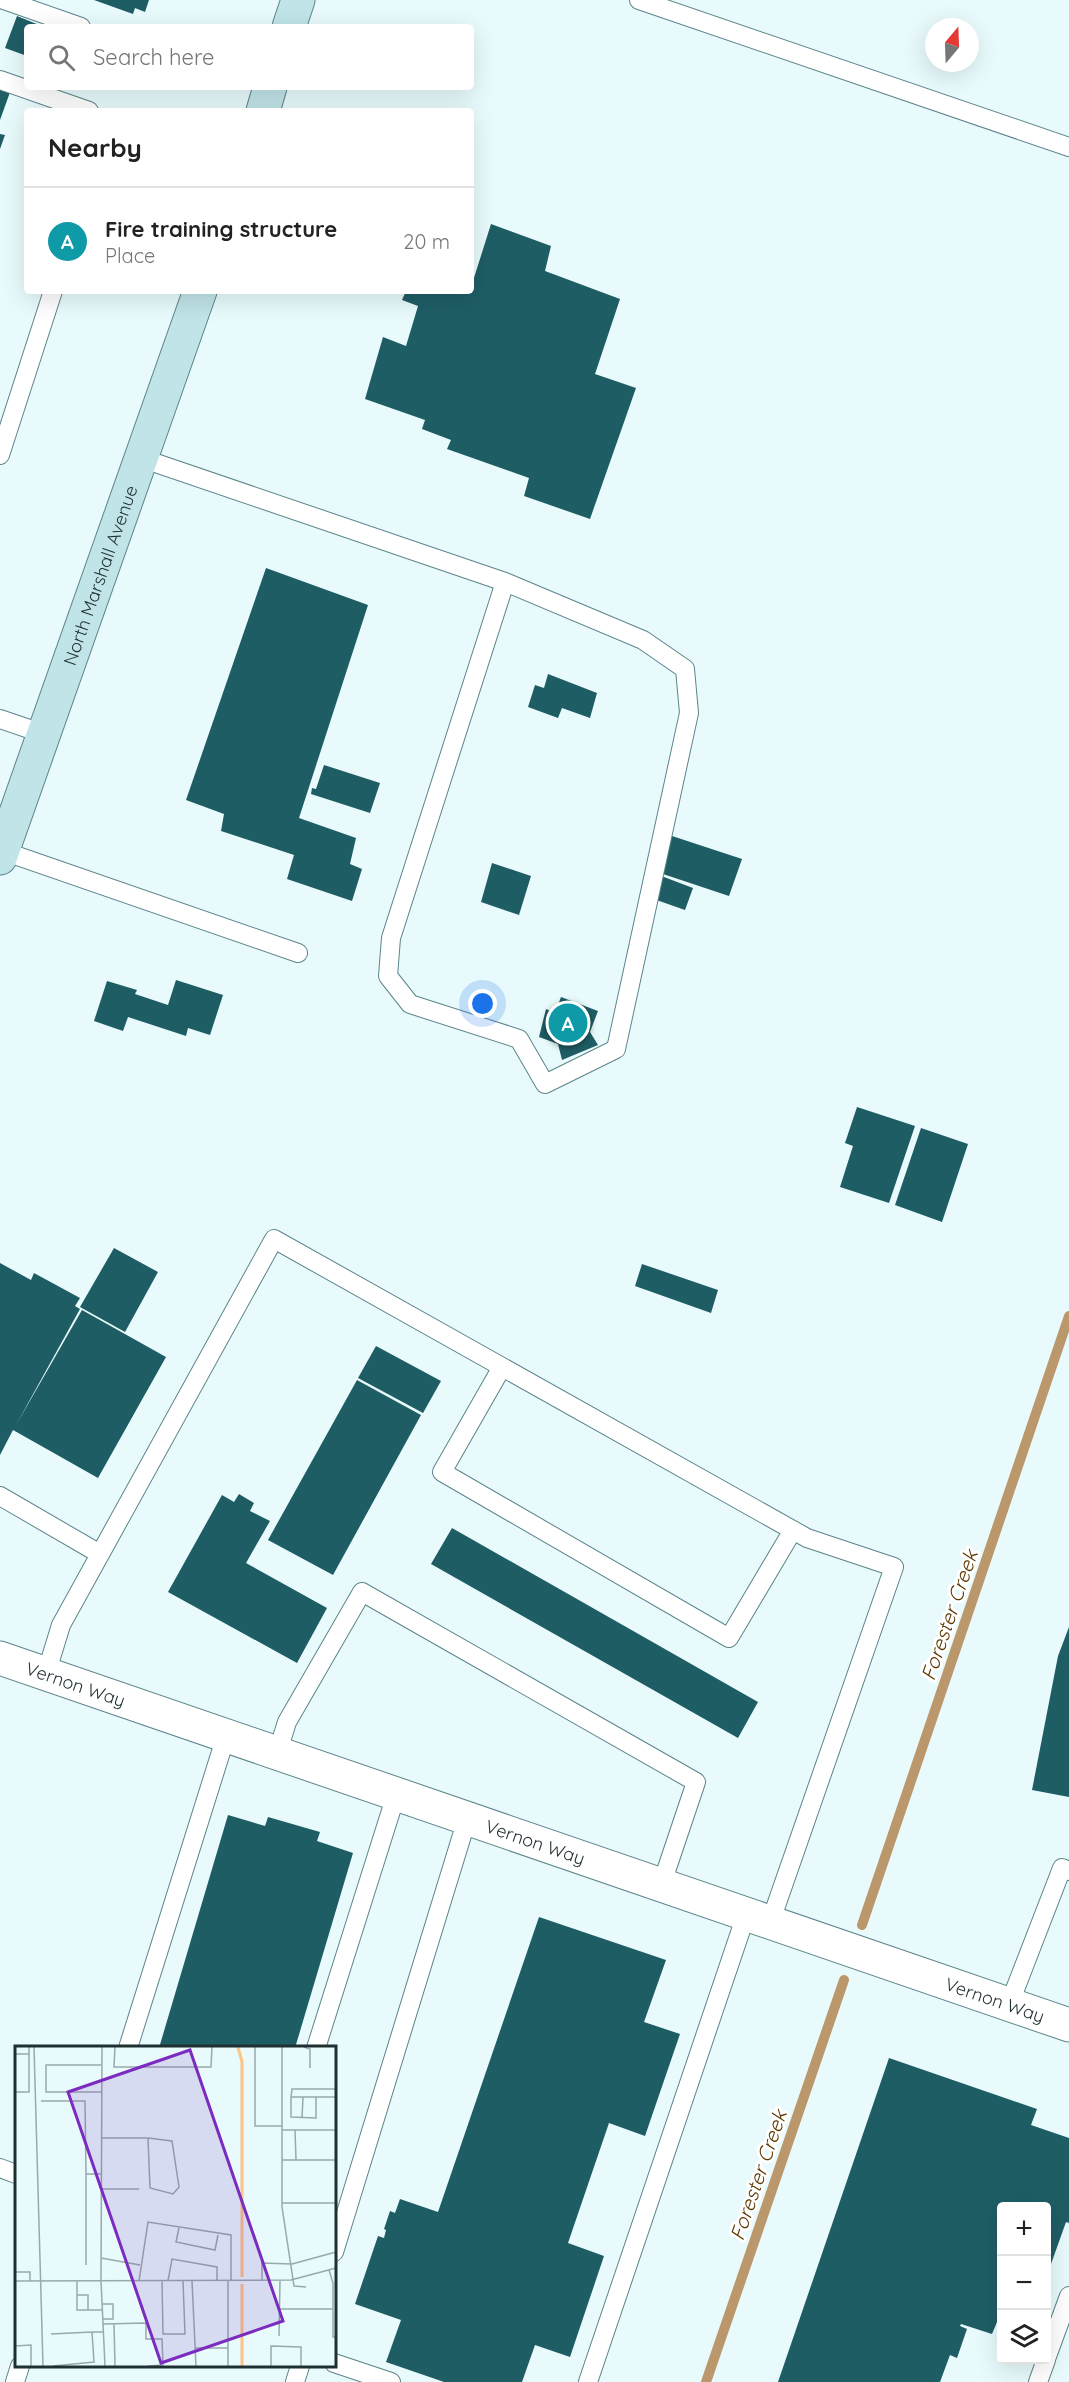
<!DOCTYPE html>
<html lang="en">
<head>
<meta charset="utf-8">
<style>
  body { margin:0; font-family:Quicksand,sans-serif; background:#f6f6f6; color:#222 }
  .controls { position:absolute; right:18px; bottom:18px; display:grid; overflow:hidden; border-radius:6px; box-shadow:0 6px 24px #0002 }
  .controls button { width:54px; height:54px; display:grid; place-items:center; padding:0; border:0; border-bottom:2px solid #e0e0e0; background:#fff; color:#222; font:30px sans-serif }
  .compass { position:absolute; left:925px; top:18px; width:54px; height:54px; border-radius:50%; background:#fff; box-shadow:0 6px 24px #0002; rotate:19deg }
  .you { position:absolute; left:483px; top:1004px; width:21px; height:21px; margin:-15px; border:4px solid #fff; border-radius:50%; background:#1a73e8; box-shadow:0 0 0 9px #1a73e833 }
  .badge { display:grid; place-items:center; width:39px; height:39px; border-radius:50%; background:#976118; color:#fff; font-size:20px; font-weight:700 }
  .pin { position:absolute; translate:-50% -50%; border:3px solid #fff; box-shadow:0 2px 6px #0006 }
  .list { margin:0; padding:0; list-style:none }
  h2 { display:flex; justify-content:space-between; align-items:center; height:78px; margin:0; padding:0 24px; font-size:26px }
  h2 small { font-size:20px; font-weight:400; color:#767676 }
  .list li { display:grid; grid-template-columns:39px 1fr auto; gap:18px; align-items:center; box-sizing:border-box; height:108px; padding:0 24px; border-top:2px solid #e0e0e0 }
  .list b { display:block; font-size:22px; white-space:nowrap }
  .list p { margin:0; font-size:20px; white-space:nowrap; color:#767676 }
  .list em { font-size:20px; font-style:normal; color:#767676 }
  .icon { flex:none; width:33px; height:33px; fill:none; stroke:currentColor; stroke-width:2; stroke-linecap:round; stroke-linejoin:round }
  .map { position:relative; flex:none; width:1069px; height:2382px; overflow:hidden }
  .search { position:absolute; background:#fff; box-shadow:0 6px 24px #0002; left:24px; top:24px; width:450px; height:66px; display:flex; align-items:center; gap:15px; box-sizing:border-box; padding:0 21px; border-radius:6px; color:#767676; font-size:22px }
  .panel { position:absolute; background:#fff; box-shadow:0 6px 24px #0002; left:24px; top:108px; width:450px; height:186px; border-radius:6px }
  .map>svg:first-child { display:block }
</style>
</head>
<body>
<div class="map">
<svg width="1069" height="2382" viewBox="0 0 1069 2382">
  <rect width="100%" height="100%" fill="#e8fafc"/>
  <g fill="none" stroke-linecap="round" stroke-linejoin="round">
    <!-- stream -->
    <path stroke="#bb986b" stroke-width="10" d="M862,1925l207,-609
      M706,2382l138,-402"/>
  </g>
  <!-- building -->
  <path fill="#1f5d65" d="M94,0h55l-4,12 -10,-4 -2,6z
    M17,16l27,11h-17v29l-22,-8z
    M0,79l13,5 -13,36z
    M0,134l5,1 -5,14z
    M491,224l60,22 -6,25 75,28 -25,75 41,14 -46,131 -66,-23 5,-18 -82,-29 4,-9 -29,-11 3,-9 -60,-21 18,-62 23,9 12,-40 -16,-6 4,-9h65v-10h2z
    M266,568l102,37 -69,213 57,20 -6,26 12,5 -10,32 -65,-22 7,-24 -73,-24 3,-17 -38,-14z
    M548,674l49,19 -7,25 -28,-10 -4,10 -30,-11 7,-22 9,3z
    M324,765l56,18 -10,30 -59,-19 1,-6 4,1z
    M669,835l73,24 -13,37 -72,-24z
    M492,863l39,13 -12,39 -38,-13z
    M656,874l37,14 -8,22 -37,-13z
    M176,980l47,15 -13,40 -22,-7 -2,8 -58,-19 -5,14 -29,-10 13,-40 30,9 -2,4 33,11z
    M561,997l37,14 -8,21 8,13 -36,15 -4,-16 -19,-7 7,-28 9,4z
    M857,1107l58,19 -26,77 -49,-16 13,-41 -8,-3z
    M921,1128l47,16 -26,78 -47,-17z
    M114,1248l44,24 -33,60 -45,-25z
    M0,1263l31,17 3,-7 46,25 -5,8 5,3 -64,116 66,-115 84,47 -68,121 -85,-48 -13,25z
    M642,1264l76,26 -7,23 -76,-27z
    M376,1346l65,35 -18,32 -65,-35z
    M357,1380l64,35 -88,160 -65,-35z
    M239,1494l15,9 -4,8 20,10 -24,42 81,45 -30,55 -129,-71 54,-97 12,7z
    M452,1528l306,174 -20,36 -307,-174z
    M1069,1627v170l-37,-7 26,-134z
    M228,1815l37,11 3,-9 52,15 -3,9 36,12 -58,195h-136z
    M539,1917l127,43 -22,62 36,12 -35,102 -36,-13 -41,120 36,13 -34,101 -35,-12 -13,37h-78l-58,-20 15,-42 -46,-16 23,-68 6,2 2,-8 -2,-1 6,-18 5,2 5,-14 38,13z
    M889,2058l148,51 -6,16 38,13v85l-3,-1 -20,56v-72h-44v104l-10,24 -31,-10 -1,2 7,3 -10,29 -7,-3 -10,27h-162z"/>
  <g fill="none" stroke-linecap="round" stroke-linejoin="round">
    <defs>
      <path id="service" d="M4,0l77,27
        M639,0l430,147
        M0,80l89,31
        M0,455l53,-164
        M141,458l364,124 138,58 42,29 4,44 -73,336 -71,35 -26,-45 -109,-35 -22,-28 3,-38 114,-356
        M0,719l44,15
        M3,851l295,102
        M502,1367l-60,105 287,166 64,-108
        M0,1496l100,58
        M46,1674l15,-49 213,-386 533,299 87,29 -124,356
        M277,1754l10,-32 75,-130 334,190 -35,104
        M1009,2005l53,-137 7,3
        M128,2048l98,-312
        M316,2048l80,-253
        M0,2168l16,6
        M334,2252l133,-433
        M1046,2359l23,-63
        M334,2363l57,19
        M15,2382l5,-16
        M295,2382l5,-16
        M588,2382l158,-467
        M1038,2382l8,-22"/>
      <g id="tertiary">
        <path id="s1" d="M0,1658l1069,367"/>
      </g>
      <g id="secondary">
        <path d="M289,27l9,-27"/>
        <path d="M263,111l7,-24"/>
        <path id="s2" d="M0,858l200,-567"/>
      </g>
    </defs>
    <!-- service casing -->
    <use href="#service" stroke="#5b858a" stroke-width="20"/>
    <!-- tertiary casing -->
    <use href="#tertiary" stroke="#5b858a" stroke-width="35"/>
    <!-- secondary casing -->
    <use href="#secondary" stroke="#5b858a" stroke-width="35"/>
    <!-- service -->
    <use href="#service" stroke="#fff" stroke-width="18"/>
    <!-- tertiary -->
    <use href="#tertiary" stroke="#fff" stroke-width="33"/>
    <!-- secondary -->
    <use href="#secondary" stroke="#c0e4e8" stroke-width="33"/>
  </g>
  <g text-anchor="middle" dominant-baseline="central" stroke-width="6" stroke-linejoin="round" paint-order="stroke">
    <!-- street labels -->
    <g font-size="18" fill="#1f3032" stroke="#fff">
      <text stroke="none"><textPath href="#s2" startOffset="300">North Marshall Avenue</textPath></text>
      <text stroke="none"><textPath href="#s1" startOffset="80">Vernon Way</textPath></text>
      <text stroke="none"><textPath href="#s1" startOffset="566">Vernon Way</textPath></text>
      <text stroke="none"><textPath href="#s1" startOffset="1052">Vernon Way</textPath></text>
    </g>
    <!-- water labels -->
    <g font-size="20" font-style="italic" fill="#5d3801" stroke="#fff">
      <text transform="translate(949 1615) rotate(-71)">Forester Creek</text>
      <text transform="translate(758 2175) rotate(-71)">Forester Creek</text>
    </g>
  </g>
  <!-- overview -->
  <g transform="translate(15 2046)">
    <rect width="321" height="321" fill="#e8fafc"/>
    <path fill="none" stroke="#fec483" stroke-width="3" d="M223,1l4,15v215M227,238v82"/>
    <path fill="none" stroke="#98a9ab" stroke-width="1.5" d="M19,1l9,319M87,1l-1,234 4,85M100,1l-1,20h97l1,-20M240,1v79h27v-79M289,1l6,2v19M0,8h14v-7M86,19h-55v27h56M321,43h-44l-1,8h45M0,46h14v-38M276,51v20l25,1v-21M26,55h44l1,73h16M287,72l1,-21M267,80v81l12,79 12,1M267,84h54M280,84l1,30M87,92h46l24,3 7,46 -6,7 -23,-6 -2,-50M267,114h54M87,143h37M267,157h54M164,182l-3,14 39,8 3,-15M86,212l39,7M71,219v-91M314,224l4,13v54h3M0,226h15v9M0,235l276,-1 45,-12M62,235v29h25M124,235l9,-59 83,13v46M147,235l1,53h22l-2,-53M153,235l4,-22 45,8v14M177,235l4,85M213,235v85M247,235v-18l30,1 44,-12M62,249h11v15M87,258h11v15h-10M265,263h53M88,278l43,-1v16h16l1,26 -15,1M99,278l1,42M36,288l41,-2M264,290l1,-55M0,300l16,-1v21M180,302h33M38,320l41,-4 -2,-30h11M256,320v-20l30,1v19"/>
    <path fill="#7b2cbf" fill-opacity="0.15" stroke="#7b2cbf" stroke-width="3" d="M175,4l93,271 -122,42 -93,-271z"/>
    <rect width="321" height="321" fill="none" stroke="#1f3032" stroke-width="3"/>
  </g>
</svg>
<div class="controls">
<button>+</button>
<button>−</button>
<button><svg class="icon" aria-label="layers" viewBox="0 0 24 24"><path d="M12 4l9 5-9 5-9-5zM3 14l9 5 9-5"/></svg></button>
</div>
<svg class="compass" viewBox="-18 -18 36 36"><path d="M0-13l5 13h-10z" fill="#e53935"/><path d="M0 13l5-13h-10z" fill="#767676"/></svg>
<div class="you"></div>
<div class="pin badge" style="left:568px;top:1023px;background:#0f9aa8">A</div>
<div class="search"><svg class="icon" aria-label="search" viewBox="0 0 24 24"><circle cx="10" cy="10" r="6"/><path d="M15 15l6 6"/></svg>Search here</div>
<section class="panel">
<h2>Nearby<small></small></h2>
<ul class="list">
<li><span class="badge" style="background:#0f9aa8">A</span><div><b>Fire training structure</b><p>Place</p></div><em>20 m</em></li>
</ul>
</section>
</div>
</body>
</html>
